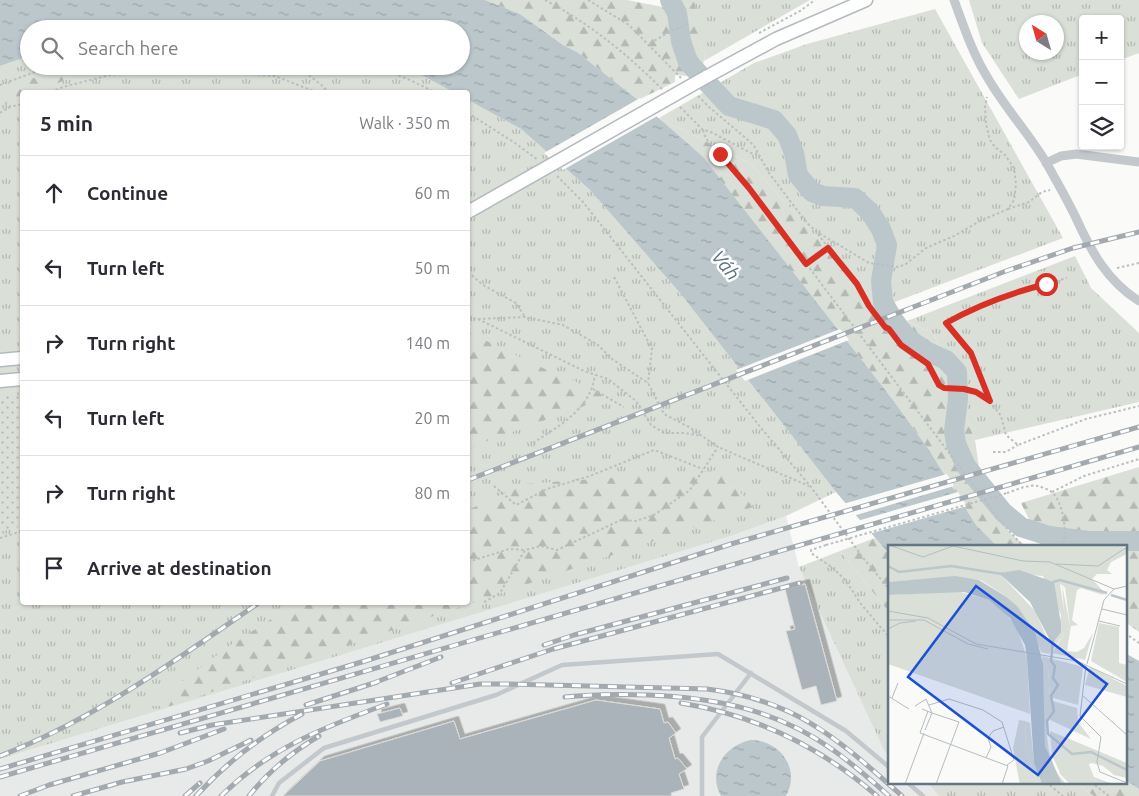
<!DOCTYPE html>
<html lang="en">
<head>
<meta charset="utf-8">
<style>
  body { margin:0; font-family:Ubuntu,sans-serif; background:#f7f7f7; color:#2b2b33 }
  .controls { position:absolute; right:15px; top:15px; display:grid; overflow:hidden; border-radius:5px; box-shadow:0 1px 4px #0004 }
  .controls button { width:45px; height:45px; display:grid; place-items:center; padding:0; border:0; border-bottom:1px solid #e1e1e2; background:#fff; color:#2b2b33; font:25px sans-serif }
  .compass { position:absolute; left:1019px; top:15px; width:45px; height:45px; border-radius:50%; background:#fff; box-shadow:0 1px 4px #0004; rotate:323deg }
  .stop { position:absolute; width:15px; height:15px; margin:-11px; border:4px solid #d93025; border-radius:50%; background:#fff }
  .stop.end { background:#d93025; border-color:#fff; box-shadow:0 1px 5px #0008 }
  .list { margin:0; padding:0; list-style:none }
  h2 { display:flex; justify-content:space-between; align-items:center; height:65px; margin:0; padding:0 20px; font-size:21px }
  h2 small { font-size:16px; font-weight:400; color:#7c7c81 }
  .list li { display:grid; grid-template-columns:32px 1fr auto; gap:15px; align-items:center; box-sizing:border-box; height:75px; padding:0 20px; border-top:1px solid #e1e1e2 }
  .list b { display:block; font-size:19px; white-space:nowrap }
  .list em { font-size:16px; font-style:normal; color:#7c7c81 }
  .icon { flex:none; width:28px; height:28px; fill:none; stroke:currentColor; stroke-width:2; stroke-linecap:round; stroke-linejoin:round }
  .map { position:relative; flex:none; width:1139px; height:796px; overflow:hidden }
  .search { position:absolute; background:#fff; box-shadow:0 1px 4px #0004; left:20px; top:20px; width:450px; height:55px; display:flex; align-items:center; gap:12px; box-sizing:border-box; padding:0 18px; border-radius:28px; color:#7c7c81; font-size:19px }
  .panel { position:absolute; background:#fff; box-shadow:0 1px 4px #0004; left:20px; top:90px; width:450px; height:515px; border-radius:5px }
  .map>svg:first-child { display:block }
</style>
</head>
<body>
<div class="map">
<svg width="1139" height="796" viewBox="0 0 1139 796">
  <defs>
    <pattern id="grass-tufts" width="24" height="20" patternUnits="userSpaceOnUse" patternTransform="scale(1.25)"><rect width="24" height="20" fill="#dadfd7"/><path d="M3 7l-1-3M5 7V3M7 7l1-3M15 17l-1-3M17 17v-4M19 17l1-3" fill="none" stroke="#b4b9b4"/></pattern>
    <pattern id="forest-firs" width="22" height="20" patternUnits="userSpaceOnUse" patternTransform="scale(1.25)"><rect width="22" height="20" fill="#dadfd7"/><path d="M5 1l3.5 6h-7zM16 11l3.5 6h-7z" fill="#b4b9b4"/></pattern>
    <pattern id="park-dots" width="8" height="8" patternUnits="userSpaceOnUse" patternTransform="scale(1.25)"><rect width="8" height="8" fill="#dadfd7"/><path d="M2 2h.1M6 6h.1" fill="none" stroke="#b4b9b4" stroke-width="1.8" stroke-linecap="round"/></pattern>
    <pattern id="water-ripples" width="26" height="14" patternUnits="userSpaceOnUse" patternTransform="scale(1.25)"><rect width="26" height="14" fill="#bbc7cb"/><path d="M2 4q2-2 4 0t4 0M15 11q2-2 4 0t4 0" fill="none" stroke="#9ca6aa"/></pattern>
    <filter id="shadow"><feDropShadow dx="4.5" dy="-4.5" stdDeviation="0" flood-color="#0004"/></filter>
  </defs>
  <rect width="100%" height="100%" fill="#fafaf8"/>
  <!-- built -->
  <path fill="#e8e9e9" d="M786,516l13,51 90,174v41h40l14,14h-943v-37l731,-223z"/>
  <!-- grass -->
  <path fill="url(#grass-tufts)" fill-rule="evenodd" d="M694,0h116l-106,61 1,-7 -7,-11z
    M969,0h170v53l-19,7v-41h-37v55l-64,25 -37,-56zM1026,22h30v30h-30z
    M935,9l128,229 -184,70 -128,-144 -92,-46 95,-55 53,-19z
    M231,22l38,7h-150l11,-3z
    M29,56v10h376l48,26h-431v510h446v-502l53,29 69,61 90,103 156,199 -50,24 -55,20 -731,223v-693z
    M1075,256l16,32 48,45v69l-164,38 -41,-106 -27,-13z
    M840,551l49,61v143l-4,-3 -86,-185z
    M928,782h147l19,14h-155z"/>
  <!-- forest -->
  <path fill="url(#forest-firs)" d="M485,0h142l36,7 4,-7h27l7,36 -3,7 7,11 -2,11h-7l-8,11 -13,-1v7l-37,18 -61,-48 -14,-7 -43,-31z
    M70,66h50c-19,3 -38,9 -57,15 -15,5 -23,11 -41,11v5l-22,9v-17z
    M659,118l92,46 128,144 55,26 41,106 9,61 28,34 14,11h-29l-21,-21 -47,-75 -36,-50 -89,-113z
    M468,332l79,38 64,26 -143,52z
    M1139,467v165l-14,-10v-76h-83l-21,-43z
    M721,470l32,37 -583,199h-21l80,-60 67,-43 172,-1v-92l56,-26z
    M875,538l14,16v58l-49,-61z
    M1125,780l14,9v7h-45l-19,-14h50z"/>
  <!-- park -->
  <path fill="url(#park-dots)" d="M22,395v131l-22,6v-136z"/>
  <!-- water -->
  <path fill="url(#water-ripples)" d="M0,0h485l35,14 43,31 14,7 61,48 65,57 190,243 36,50 47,75 21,21h-108v8l-53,-62 -156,-199 -90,-103 -69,-61 -53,-29v-8h-15l-48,-26h56v-37h-192l-39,-7 -100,4 -11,3h-90v27l-29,10z
    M1125,653l14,8v128l-14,-9z
    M751,740c29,0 50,29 35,56h-65c-14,-25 4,-51 30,-56z"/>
  <!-- pier -->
  <path fill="#fafaf8" d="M640,98l19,17 -96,55 -19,-17z
    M840,329l9,11 -104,41 -9,-11z
    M947,474l7,12 -101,30 -10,-12z
    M958,492l9,14 -98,28 -12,-13z"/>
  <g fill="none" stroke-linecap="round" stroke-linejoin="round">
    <!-- river -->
    <path stroke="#bbc7cb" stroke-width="20" d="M670,0l7,13 4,28 7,21 41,44 45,14 13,15 7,18 4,22 14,17 11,4 32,2 15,14 11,17 6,16 -6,36 2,21 9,16 15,20 19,13 20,9 11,12 1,27 -4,32 2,13 10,22 37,46 18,15 28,9 40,5h50"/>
  </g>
  <!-- building -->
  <path fill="#aab3b9" stroke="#dcdcda" filter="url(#shadow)" d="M805,584l32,117 -16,4 -5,-19 -14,4 -16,-59 9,-2 -10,-40z
    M596,700l64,9 4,14 4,-1 8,11 -7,5 6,21 3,-1 9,11 -8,5 5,15 -13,4 1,3h-389l37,-35 134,-40 6,18z
    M400,708l3,8 -23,6 -3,-8z"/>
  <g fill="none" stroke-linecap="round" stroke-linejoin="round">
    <defs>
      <path id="secondary" d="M706,77l70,-38 90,-39
        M0,360l22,-2
        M0,381l22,-2"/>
    </defs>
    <!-- secondary casing -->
    <use href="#secondary" stroke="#b3babf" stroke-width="15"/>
    <!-- path -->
    <path stroke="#bbbfc2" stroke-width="2" stroke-dasharray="2.5 2.5" stroke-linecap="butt" d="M545,0c44,23 82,54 117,89
      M588,0l41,25 52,53
      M189,24v5
      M759,33l41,-22 15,-11
      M650,43l21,-12 17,-7
      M297,66l27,21 3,5
      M370,66c22,6 44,15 64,26
      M0,85l51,-19
      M51,92l12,-5 47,-12 72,-7 93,8 41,16
      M356,92h15
      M698,96l11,11 39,33 6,6 15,27 38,50 10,9 52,31 29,4 8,-3 20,-16 30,-13 24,-14 28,-12 6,-9 2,-16 -2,-16 -9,-13 -10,-8 -5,-7 -4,-16 -1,-17 2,-10
      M680,107l23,23 6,1 42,22 6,1
      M0,113l10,-6 12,-3
      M468,113l47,30 23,17
      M703,130l2,6 4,7 40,45 253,335 21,23
      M557,176l26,26 178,226 50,59 53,72 25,30
      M1008,209l21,-7 13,-10 8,-2
      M818,234l24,32 15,18 12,22 16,21 4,2 12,16 27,19 11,21 5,3 20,1 12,3 14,9 -19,-48 -25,-30c40,-23 78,-32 121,-45
      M806,264l22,-16
      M1117,268l22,-5
      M468,272l15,13 33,18 9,14
      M614,277l38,72 -4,34
      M468,318l10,1 106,52 24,8 28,22 15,24 13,8h21l16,3
      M478,319l47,-2 38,8 35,20 14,14 36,24 16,31 25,13 29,20 91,39
      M593,389l31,18
      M990,401l11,15 5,19 12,10 68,-26 53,-13
      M533,443c27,-18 57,-33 62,-68
      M993,452h13l12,-7
      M494,486l22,19 31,-16 43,-13 64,-26 49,19
      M1052,492l32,-16 55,-17
      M1007,493c9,-3 22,-9 31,-7 4,1 12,4 15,7 10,10 15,41 9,53
      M0,538l22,-7
      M826,545l-15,5v3l22,15 13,13 15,23 28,33
      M468,562l41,-13 16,1
      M484,602l16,-9 25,-43 16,-4 16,4 64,-30 15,1 18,-6 36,-25 28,-43
      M1125,633l14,10
      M1046,782l17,14
      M1091,782l18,14"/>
    <!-- service -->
    <path stroke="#c3c8cc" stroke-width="4.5" d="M907,782l16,14
      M272,796l7,-13 45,-35 172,-53 66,-30 156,-11 128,77 43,36
      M702,796v-59l49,-64"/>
    <!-- minor -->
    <path stroke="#c3c8cc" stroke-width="9" d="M954,0c10,27 19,55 35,80 17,29 41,55 58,84 10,18 20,35 29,54 15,33 31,63 63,83
      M1046,163l15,-7 15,-2 63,8"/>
    <!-- secondary -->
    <use href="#secondary" stroke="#fff" stroke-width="12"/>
    <defs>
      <path id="rail" d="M468,480l538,-209 67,-23 66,-16
        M544,645l30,-10 213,-57
        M452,683l101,-34 247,-66
        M371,684l70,-27
        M565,697c28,-3 56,-3 84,-2 68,3 128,15 184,55 20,14 38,30 56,46
        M681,703c73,12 140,44 196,93
        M306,705l71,-23
        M180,733l32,-8 268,-41h27l200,5c89,11 131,50 195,107
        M0,756c95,-37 176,-96 260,-154
        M0,769l365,-108 366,-117 408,-117
        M0,777l1139,-330
        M20,796l29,-11 111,-32 64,-24
        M73,796l49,-14 64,-13 22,-8 43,-21
        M185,796l15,-13
        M196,796c30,-33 66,-61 106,-82
        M221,796c48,-48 104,-69 166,-92
        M249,796c19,-24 43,-44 70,-60"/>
    </defs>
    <!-- rail casing -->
    <use href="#rail" stroke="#a2aab0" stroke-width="5"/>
    <!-- rail -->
    <use href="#rail" stroke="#fff" stroke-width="3" stroke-dasharray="9" stroke-linecap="butt"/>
    <defs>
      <path id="secondary-bridge" d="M468,212l238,-135"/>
    </defs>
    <!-- secondary-bridge casing -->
    <use href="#secondary-bridge" stroke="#b3babf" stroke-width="15" stroke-linecap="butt"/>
    <!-- path-bridge -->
    <path stroke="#bbbfc2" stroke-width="2" stroke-dasharray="2.5 2.5" stroke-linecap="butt" d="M826,545l181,-52"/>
    <!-- secondary-bridge -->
    <use href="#secondary-bridge" stroke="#fff" stroke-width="12"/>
  </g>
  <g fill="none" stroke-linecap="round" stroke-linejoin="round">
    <!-- route -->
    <path stroke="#d93025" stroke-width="6" d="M720,154l29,34 57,76 22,-16 29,36 12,22 16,21 4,2 12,16 27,19 11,21 5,3 20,1 12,3 14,9 -19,-48 -25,-30c32,-18 65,-30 100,-39"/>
  </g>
  <g text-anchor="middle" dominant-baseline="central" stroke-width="5" stroke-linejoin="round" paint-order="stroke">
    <!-- water labels -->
    <g font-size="19" font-style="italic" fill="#60757c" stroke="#fff">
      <text transform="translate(726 265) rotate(51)">Váh</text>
    </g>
  </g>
  <!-- overview -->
  <g transform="translate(888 545)">
    <rect width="239" height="239" fill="#fafaf8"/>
    <path d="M174,39l8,42 -3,25 10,1 7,-4 9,-15 -8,27 -33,-7 11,-17 2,-12zM69,46l32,9 12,8 16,20 10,30 3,56 -142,-50v-69zM211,78l20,4v36l8,2v17l-36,-21zM154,111l41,11 -5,38 -28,-8 -2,-28zM202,122l37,19v11l-42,-12zM165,156l24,7 1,14 13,17 -41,-19zM131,175l6,1 1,26 11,37h-17l-1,-4 -6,-32zM200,217l6,15 19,7h-43l-10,-10 -1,-4z" fill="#dadfd7"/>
    <path d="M0,0h168l-4,1 6,12h14l-1,6 56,-17v7l-16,8 -4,8 5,4h-15l-5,5 12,13 -1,3 -22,-7 -4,2 -5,30 6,5 -7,1 -4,23 -2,-3 5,-20 -5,-39 -5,-3 6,39 -3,13 -14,18 -8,-2 -9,-24 -28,-33 -23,-15 -26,-3 -67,5zM116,27l39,4 18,39 -3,20 -3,4 -7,1 -13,-29 -31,-33zM154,111l6,13 2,28 4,8 -8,23 3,23 7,21 10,12h-4l-6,-10 -11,-28zM89,114h16l8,5 11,20 -26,-8 -26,-2zM45,134l42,2 20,5 23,16 1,7zM137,176l5,2 4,40 8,21h-5l-11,-37zM162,186l77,32v15l-13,-3 -11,-9 -11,-3 -23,8 -10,-1 -7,-14z" fill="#dadfd7" fill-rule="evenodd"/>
    <path d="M4,0h50l-9,8 -10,2 -19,-3zM239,0l-29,22 -27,-3v-6h-13l-6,-6v-6l4,-1zM50,83l29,19v1h-8l-2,9 -30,-12z" fill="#dadfd7"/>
    <path d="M131,25l35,12 7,42v8l-9,12 -22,-42 -31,-29zM67,31l24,4 26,16 12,10 18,26 8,32 2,82 17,38h-20l-8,-21 -7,-105 -2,-13 -15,-27 -21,-18 -25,-8 -76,3v-13z" fill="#bbc7cb"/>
    <path fill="none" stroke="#bbc7cb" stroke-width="2.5" d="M0,21l11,6 52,-6 51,8M165,37l7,-2 47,13M223,50l16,5M165,96l-2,20 4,5 -2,12 5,7 -7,11 3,15 -7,10 1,13 24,20 19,-2 36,18"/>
    <path fill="none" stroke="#b5bdc2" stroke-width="1" d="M1,0l34,12 30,-11 70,15 27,1 64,27M168,19l42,2 29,-19M214,64l25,6M0,66l40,7 48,26 101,17 50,23M0,75h36l44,24 20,5M211,76l21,5M0,84l12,-6 16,-2M199,119l17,-64 10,-11 13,-3M198,120l-6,51 21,21 -4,25 3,10 27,11M194,150l45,40M0,151l21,13M4,153l6,-15M41,160l20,-6 34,11 19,12 12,38 -7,5M27,161l11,-7 6,14 -10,-4M40,166l-8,22 88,33 -6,18M37,185l7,-17 27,9 -23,62M98,213l5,-11 -3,-9 5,-7 11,-4M17,239l19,-51"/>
    <path fill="#1d4ed8" fill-opacity="0.15" stroke="#1d4ed8" stroke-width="2.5" d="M88,41l131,98 -69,91 -130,-98z"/>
    <rect width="239" height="239" fill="none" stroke="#657683" stroke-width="2.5"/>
  </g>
</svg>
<div class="controls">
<button>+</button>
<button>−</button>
<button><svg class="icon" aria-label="layers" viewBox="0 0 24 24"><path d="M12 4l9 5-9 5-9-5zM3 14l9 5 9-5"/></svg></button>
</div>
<svg class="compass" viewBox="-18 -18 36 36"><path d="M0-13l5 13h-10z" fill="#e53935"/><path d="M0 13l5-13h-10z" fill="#7c7c81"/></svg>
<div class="stop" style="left:1046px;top:284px"></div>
<div class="stop end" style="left:720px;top:154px"></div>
<div class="search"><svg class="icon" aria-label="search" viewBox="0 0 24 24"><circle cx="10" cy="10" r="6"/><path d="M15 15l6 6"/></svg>Search here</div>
<section class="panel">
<h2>5 min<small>Walk · 350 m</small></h2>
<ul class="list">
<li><svg class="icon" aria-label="ahead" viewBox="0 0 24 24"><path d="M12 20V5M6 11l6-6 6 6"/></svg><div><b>Continue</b></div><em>60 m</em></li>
<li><svg class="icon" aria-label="left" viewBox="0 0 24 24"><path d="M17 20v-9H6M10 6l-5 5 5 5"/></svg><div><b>Turn left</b></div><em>50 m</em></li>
<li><svg class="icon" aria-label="right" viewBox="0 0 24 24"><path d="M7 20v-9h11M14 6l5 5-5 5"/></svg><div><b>Turn right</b></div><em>140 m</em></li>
<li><svg class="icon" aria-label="left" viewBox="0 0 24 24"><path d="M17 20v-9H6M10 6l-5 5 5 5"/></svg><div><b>Turn left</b></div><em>20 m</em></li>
<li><svg class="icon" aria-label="right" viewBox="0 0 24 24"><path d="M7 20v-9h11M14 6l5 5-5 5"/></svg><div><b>Turn right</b></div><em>80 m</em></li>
<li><svg class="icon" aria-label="arrive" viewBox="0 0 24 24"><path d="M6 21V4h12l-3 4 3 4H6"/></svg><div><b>Arrive at destination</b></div></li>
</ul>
</section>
</div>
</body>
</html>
